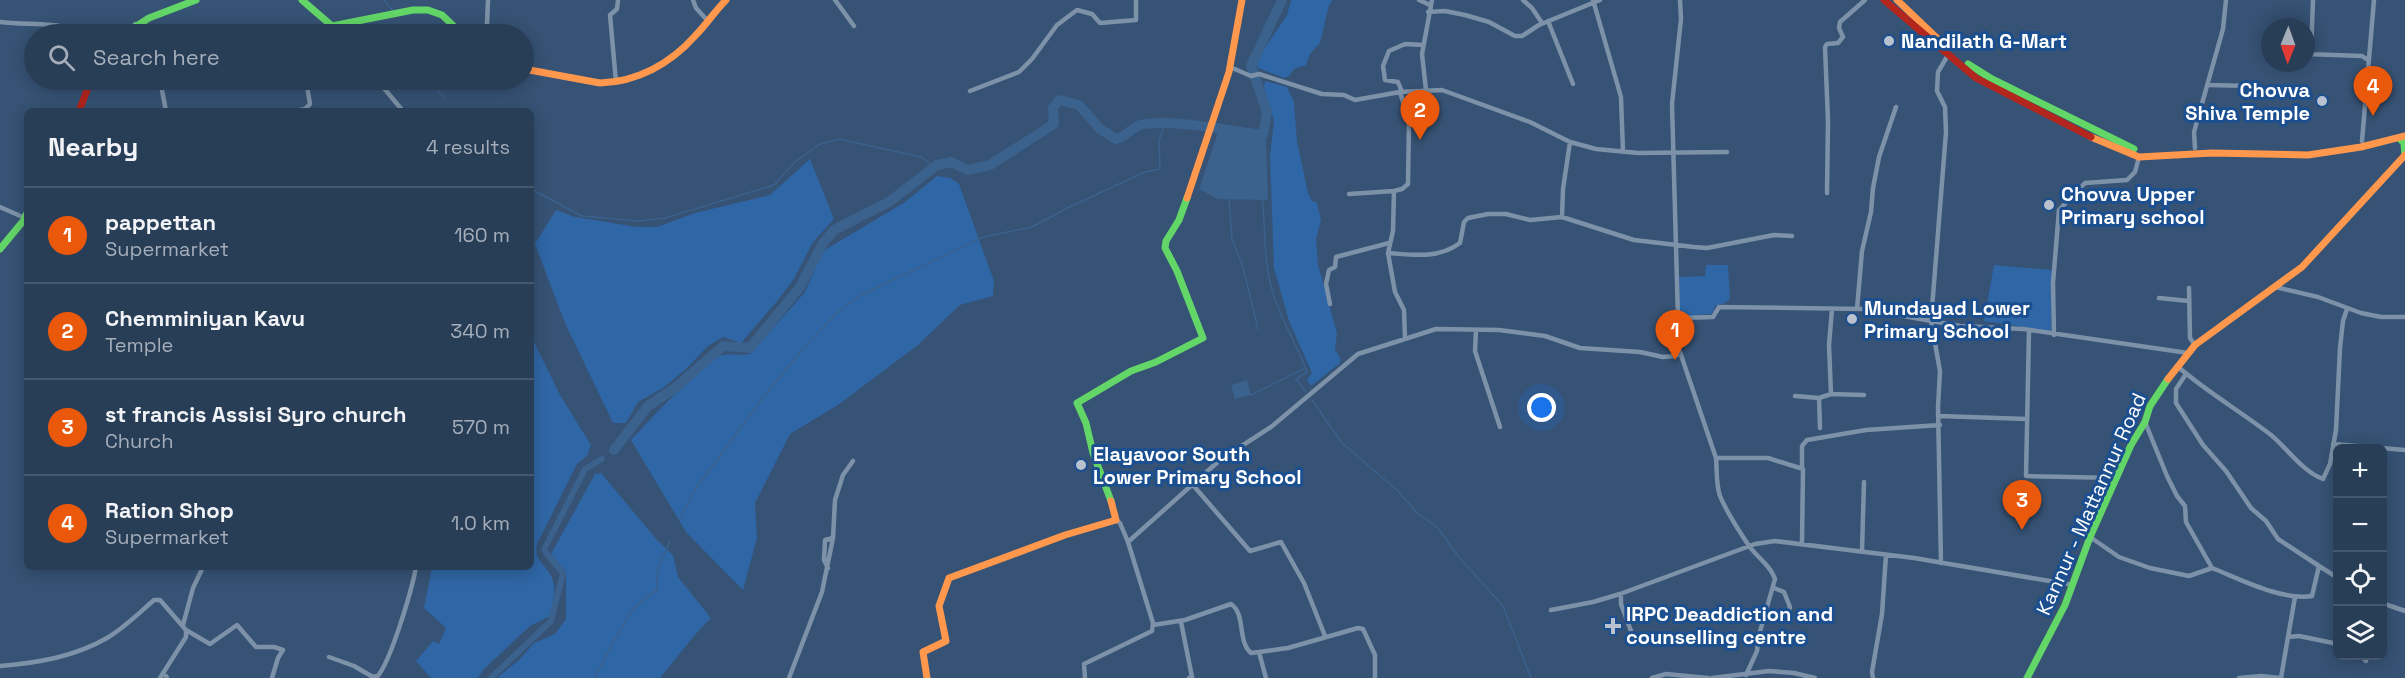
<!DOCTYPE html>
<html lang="en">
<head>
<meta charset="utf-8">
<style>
  body { margin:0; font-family:"Space Grotesk",sans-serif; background:#30455d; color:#f1f3f6 }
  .controls { position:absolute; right:18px; bottom:18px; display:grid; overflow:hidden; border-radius:9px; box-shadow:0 3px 15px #0003 }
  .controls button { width:54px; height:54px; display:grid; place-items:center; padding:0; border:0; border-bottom:2px solid #44576d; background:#283e57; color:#f1f3f6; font:30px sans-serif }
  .compass { position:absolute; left:2261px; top:18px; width:54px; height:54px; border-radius:50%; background:#283e57; box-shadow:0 3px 15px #0003; rotate:181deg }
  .you { position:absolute; left:1542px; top:408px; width:21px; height:21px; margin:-15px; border:4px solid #fff; border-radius:50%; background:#1a73e8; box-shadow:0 0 0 9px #1a73e833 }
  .badge { display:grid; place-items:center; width:39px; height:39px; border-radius:50%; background:#ea580c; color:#fff; font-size:20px; font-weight:700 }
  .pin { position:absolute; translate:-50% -50px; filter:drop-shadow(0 2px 3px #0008) }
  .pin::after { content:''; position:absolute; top:32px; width:21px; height:18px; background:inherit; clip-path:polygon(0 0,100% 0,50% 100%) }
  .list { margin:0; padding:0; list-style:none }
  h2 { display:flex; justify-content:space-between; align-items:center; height:78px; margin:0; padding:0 24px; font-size:26px }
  h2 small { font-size:20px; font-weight:400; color:#a5aeba }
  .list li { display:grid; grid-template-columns:39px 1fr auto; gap:18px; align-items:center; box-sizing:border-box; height:96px; padding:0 24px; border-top:2px solid #44576d }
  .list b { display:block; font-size:22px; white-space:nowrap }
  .list p { margin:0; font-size:20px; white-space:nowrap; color:#a5aeba }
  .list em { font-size:20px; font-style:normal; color:#a5aeba }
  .icon { flex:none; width:33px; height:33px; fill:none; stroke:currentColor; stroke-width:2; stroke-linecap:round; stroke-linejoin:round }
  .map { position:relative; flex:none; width:2405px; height:678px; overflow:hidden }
  .search { position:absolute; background:#283e57; box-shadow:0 3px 15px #0003; left:24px; top:24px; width:510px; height:66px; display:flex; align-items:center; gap:15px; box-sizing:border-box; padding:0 21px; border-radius:33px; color:#a5aeba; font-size:22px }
  .panel { position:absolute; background:#283e57; box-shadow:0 3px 15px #0003; left:24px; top:108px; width:510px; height:462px; border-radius:9px }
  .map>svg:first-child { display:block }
</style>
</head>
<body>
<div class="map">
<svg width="2405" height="678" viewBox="0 0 2405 678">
  <rect width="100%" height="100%" fill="#365274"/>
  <!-- green -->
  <path fill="#2f66a5" d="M1291,0h42l-4,5 -9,38 -10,11 -4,11 -12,4 -5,7 -5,2 -26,-10 -2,-7 31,-46z
    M1265,81l22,6 7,15 3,39 11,52 4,8 5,2 4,17 -5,19 2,26 19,68 -2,17 5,7v6l-29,23 -4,-7 5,-6 -23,-52 -15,-53 -4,-112 4,-35 -10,-34z
    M810,159l24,60 -21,23 -19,37 -16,21 -37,43 -18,-6 -15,9 -23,24 -22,18 -25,14 -12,21h-13l-48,-100 -30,-79 21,-34 19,7 62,10h20l38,-14 75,-18z
    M937,176l14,2 8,6 35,97 -1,15 -33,9 -42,40 -80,60 -48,29 -35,69 2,35 -14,52 -57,-58 -55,-92c15,-16 74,-80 91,-85 9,-2 19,1 28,-1l55,-62 18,-41 82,-49z
    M1706,265h22l2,33 -5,5 -10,3 -3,8 -30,2 -2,-1 -1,-38 26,-1z
    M1994,265l58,5 -1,61 -67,-10z
    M531,336l29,59 31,50 -4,11 -10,8 -40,80c-3,19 9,19 15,34 5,11 1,26 -2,38l-20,10 -47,44 -5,8h-47l-15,-17 17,-20 6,3 7,-16 -22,-20 8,-41h52l10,3 2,-3h35z
    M601,473l56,67 16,15 5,22 33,41 -17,18 -34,42h-163l23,-19 14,-16 21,-9 11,-15v-47l-15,-18 44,-80z"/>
  <!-- water -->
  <path fill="#3b618d" d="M1219,130l47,9 2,61 -50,-1 -19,-10z
    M1247,380l4,15 -16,4 -4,-14z"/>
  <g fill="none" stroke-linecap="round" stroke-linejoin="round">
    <!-- stream -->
    <path stroke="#3b618d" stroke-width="1.5" d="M384,0l9,11
      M393,25l3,9
      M428,80l17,18
      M531,189l51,27 56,5 27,-3 109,-33 21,-23 25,-18 19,-5 82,18 13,10
      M1262,198c4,27 1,53 7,79 6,34 27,64 38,95l-11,7 10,13
      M1229,199l3,40 11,28 15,62
      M1251,395l54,-27
      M1312,400l30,43 56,48 19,22 20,14 21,29 45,50 28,72
      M679,520l15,-29 71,-96 42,-51 32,-33 20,-15 124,-59 49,-10 35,-19 78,-36 15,-3 -1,-29 7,-17
      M594,678c14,-23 24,-49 41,-71 6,-7 15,-10 22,-18 -2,-24 5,-27 13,-48"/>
    <!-- canal -->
    <path stroke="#3b618d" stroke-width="6" d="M491,678l60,-57 12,-48 -19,-23 41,-81 17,-10"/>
    <!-- river -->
    <path stroke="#3b618d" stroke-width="10" d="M614,450l34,-44 27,-18 48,-42 27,2 50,-61 23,-44 11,-13 55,-28 48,-37 14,-3 17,8 22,-5 64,-41 -1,-16 6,-8 20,5 21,24 16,10c10,-2 15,-11 24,-14 27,-7 93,6 123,10l4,-23 -16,-46 31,-66"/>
    <!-- street -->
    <path stroke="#7d92a8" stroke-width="4.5" d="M693,0l3,8 11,12
      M835,0l19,26
      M1419,0l11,5
      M1523,0l9,8 10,15
      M1593,0l28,97 2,55
      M1428,12l17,-1 20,4 24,7 26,14h7l17,-11 61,-25
      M1548,21l25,63
      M0,22c29,4 57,-2 84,12
      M135,24l4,10
      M339,26l1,8
      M314,34l18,-8
      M478,34l9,-10 1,-24
      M2306,54l56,2 6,4
      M2311,54l2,-54
      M1230,67l21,9 8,-2 63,20 22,1 11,5 45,-8
      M160,80l6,31
      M377,80l26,31
      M616,82l-6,-67 7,-6 1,-9
      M2209,85l43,1 24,5
      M1426,90l-4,-36 10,-54
      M970,91l49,-19 13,-13 25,-34 20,-15 15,4 8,9 36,-3v-20
      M1402,92l-4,-10 -13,-2 -2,-14 6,-15 16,-7 18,1
      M295,111l10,-2 5,-5 -4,-24
      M2362,141l12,-141
      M2195,148l-1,-16 29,-103 3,-29
      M1827,193l1,-72 -3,-74 2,-3 11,-1 5,-6 -4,-9 1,-6 25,-22
      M1349,194l45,-3
      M0,207l25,11
      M1562,217l1,-28 7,-47
      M1388,253c26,2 50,6 72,-10l4,-21 4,-4 20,-4h18l24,6 32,-3 72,23 60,7 13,1 67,-13 18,1
      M2275,287l43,10 43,16 20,4h24
      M2189,288l1,50 5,7
      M2159,298l30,3
      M1330,304l-4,-20 3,-14 6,-3 1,-10 53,-14
      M1857,309l5,-58 9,-39 2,-24 6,-31 17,-50
      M1678,318l35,-1 6,-10 145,2 96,17 63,3 165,24
      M1476,330l-1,21 25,76
      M2029,330l-3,146 90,2
      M2054,335l-1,-52 6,-73 26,-27 42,-3 8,-8 4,-15
      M1405,339l-1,-29 -9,-18 -7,-39 5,-22 1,-40 8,-2 6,-5 1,-63 -9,-29 42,-2 88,32 40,20 26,7 42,4 89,-1
      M1680,352l36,106h52l35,11 -1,74
      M2177,366c30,26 63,45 94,69 17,14 31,36 52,44l7,-15 6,-34 4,-82 3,-27 4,-12
      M2186,374l-10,15v14l27,42 23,26 25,37 15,13 12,18 41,27
      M1831,394l33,1
      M1795,396l24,2
      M1939,416l88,3
      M2145,422l22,54 10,20 8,10 1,16 26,46
      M1820,428l-1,-30 12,-4 -2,-49 3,-36
      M2333,444l72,6
      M1716,458c1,12 0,27 4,38 7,17 19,35 29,50 8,11 22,20 26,33l-16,56 -2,16 -11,24
      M1802,467v-21l5,-6 59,-10 74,-5
      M1192,484l58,67 31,-9 23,41 21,53
      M1116,520l4,3 8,19
      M2090,537l29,20 31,11 39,8 23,-8c28,11 70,33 100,28l7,-30 19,12
      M1862,551l2,-69
      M1941,563l-3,-156 2,-36 -9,-50 15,-189 -1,-25 -8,-16 1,-19 10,-17
      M828,568l-4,-8 1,-20 8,-2
      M1774,588l10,4 6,15 -4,13
      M1621,594v10l13,35
      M2382,603l23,8
      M1551,610l42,-8 27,-8 135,-50 20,-3 139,17 159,27
      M1181,622l11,55 -3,1
      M183,625l10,-37 10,-21
      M1153,625l32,-5 46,-16c15,10 6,37 20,49l8,-1
      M2288,637l7,-40
      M2361,656l5,5
      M329,657l25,9 19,11 4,-1
      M0,666c37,-3 74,-9 107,-28 17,-10 32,-25 47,-38h6l26,30 24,14 27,-19 19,22h18l9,3 -5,8 -6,20
      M166,676l1,2
      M160,678l26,-41v-7
      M376,678c14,-13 36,-89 40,-111
      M789,678l33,-86 11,-54 2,-38 8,-25 10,-14
      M1085,678l-1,-14 68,-33 1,-8 -25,-81 92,-82 51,-33 87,-73 78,-25 63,1 46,6 35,12 60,4 23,5 12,-1 4,-2 -7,-250 9,-85 -1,-19
      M1266,678l-7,-26 29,-4 70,-20 5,1 12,26v23
      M1652,678l14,-4 42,4
      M1712,678l57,-7 25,2 21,5
      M1873,678l-1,-6 10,-58 4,-59
      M2239,678l22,-2 19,2
      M2281,678l7,-41 11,-1 39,8"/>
    <!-- fast -->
    <path stroke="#63d668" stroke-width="7" d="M302,0l30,26 81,-16h15l14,5 20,19
      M124,34l25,-16 47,-18
      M1968,64l24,15 142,70
      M2399,138l5,5 1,13
      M0,249l24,-29 3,-7
      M1111,501l-18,-48 -7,-30 -9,-20 54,-32 25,-9 47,-24 -26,-67 -12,-23 1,-7 13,-21 8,-22
      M2027,678l38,-73 25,-68 41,-92 14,-23 5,-16 18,-27"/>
    <!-- slow -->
    <path stroke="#ff974d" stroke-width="7" d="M1897,0l42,40
      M524,69l76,14c37,-1 70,-19 95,-47 11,-11 20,-25 31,-36
      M2091,137l48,20 73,-4 96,2 53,-8 44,-11
      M1187,198l42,-126 13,-72
      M2168,379l27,-34 107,-78 103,-112
      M927,678l-4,-26 23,-11 -7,-35 10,-28 116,-43 51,-15 -5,-19"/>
    <!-- jam -->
    <path stroke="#b3261e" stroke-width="7" d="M1884,0l92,78 115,59
      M79,111l12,-31"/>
  </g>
  <!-- markers -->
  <g fill="#b9c2ce" stroke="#1b4f8f" stroke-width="2">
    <circle cx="1889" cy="41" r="6"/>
    <circle cx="2322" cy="101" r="6"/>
    <circle cx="2049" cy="205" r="6"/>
    <circle cx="1852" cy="319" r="6"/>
    <circle cx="1081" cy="465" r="6"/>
    <path d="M1610 617h6v6h6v6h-6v6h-6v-6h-6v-6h6z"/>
  </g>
  <g text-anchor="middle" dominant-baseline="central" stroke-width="6" stroke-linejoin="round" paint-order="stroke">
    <!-- poi labels -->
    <g font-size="20" font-weight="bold" fill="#fff" stroke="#1b4f8f" text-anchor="start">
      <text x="1901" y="41">Nandilath G-Mart</text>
      <text x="2310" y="90" text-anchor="end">Chovva<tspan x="2310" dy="23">Shiva Temple</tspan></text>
      <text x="2061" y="194">Chovva Upper<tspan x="2061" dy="23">Primary school</tspan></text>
      <text x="1864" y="308">Mundayad Lower<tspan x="1864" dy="23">Primary School</tspan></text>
      <text x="1093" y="454">Elayavoor South<tspan x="1093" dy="23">Lower Primary School</tspan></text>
      <text x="1626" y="614">IRPC Deaddiction and<tspan x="1626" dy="23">counselling centre</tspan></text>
    </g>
    <!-- street labels -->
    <g font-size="20" fill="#fff" stroke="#1b4f8f">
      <text transform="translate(2091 504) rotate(-66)">Kannur - Mattannur Road</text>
    </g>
  </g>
</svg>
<div class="controls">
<button>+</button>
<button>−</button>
<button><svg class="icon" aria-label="locate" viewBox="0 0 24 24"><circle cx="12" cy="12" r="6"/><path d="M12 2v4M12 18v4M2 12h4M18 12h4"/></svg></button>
<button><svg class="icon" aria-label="layers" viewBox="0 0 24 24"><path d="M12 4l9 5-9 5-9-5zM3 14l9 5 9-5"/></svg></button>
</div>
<svg class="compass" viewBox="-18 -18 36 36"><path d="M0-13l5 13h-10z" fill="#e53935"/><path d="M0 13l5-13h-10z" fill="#a5aeba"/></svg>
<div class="you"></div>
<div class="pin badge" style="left:1675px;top:360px">1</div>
<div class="pin badge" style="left:1420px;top:140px">2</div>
<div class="pin badge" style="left:2022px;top:530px">3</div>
<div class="pin badge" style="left:2373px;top:116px">4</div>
<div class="search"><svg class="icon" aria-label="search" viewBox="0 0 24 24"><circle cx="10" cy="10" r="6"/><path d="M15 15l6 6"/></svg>Search here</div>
<section class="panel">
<h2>Nearby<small>4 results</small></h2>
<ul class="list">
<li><span class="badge">1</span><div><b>pappettan</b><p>Supermarket</p></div><em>160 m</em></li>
<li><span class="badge">2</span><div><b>Chemminiyan Kavu</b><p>Temple</p></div><em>340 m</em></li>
<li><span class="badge">3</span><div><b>st francis Assisi Syro church</b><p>Church</p></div><em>570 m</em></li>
<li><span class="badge">4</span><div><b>Ration Shop</b><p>Supermarket</p></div><em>1.0 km</em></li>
</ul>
</section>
</div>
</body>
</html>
